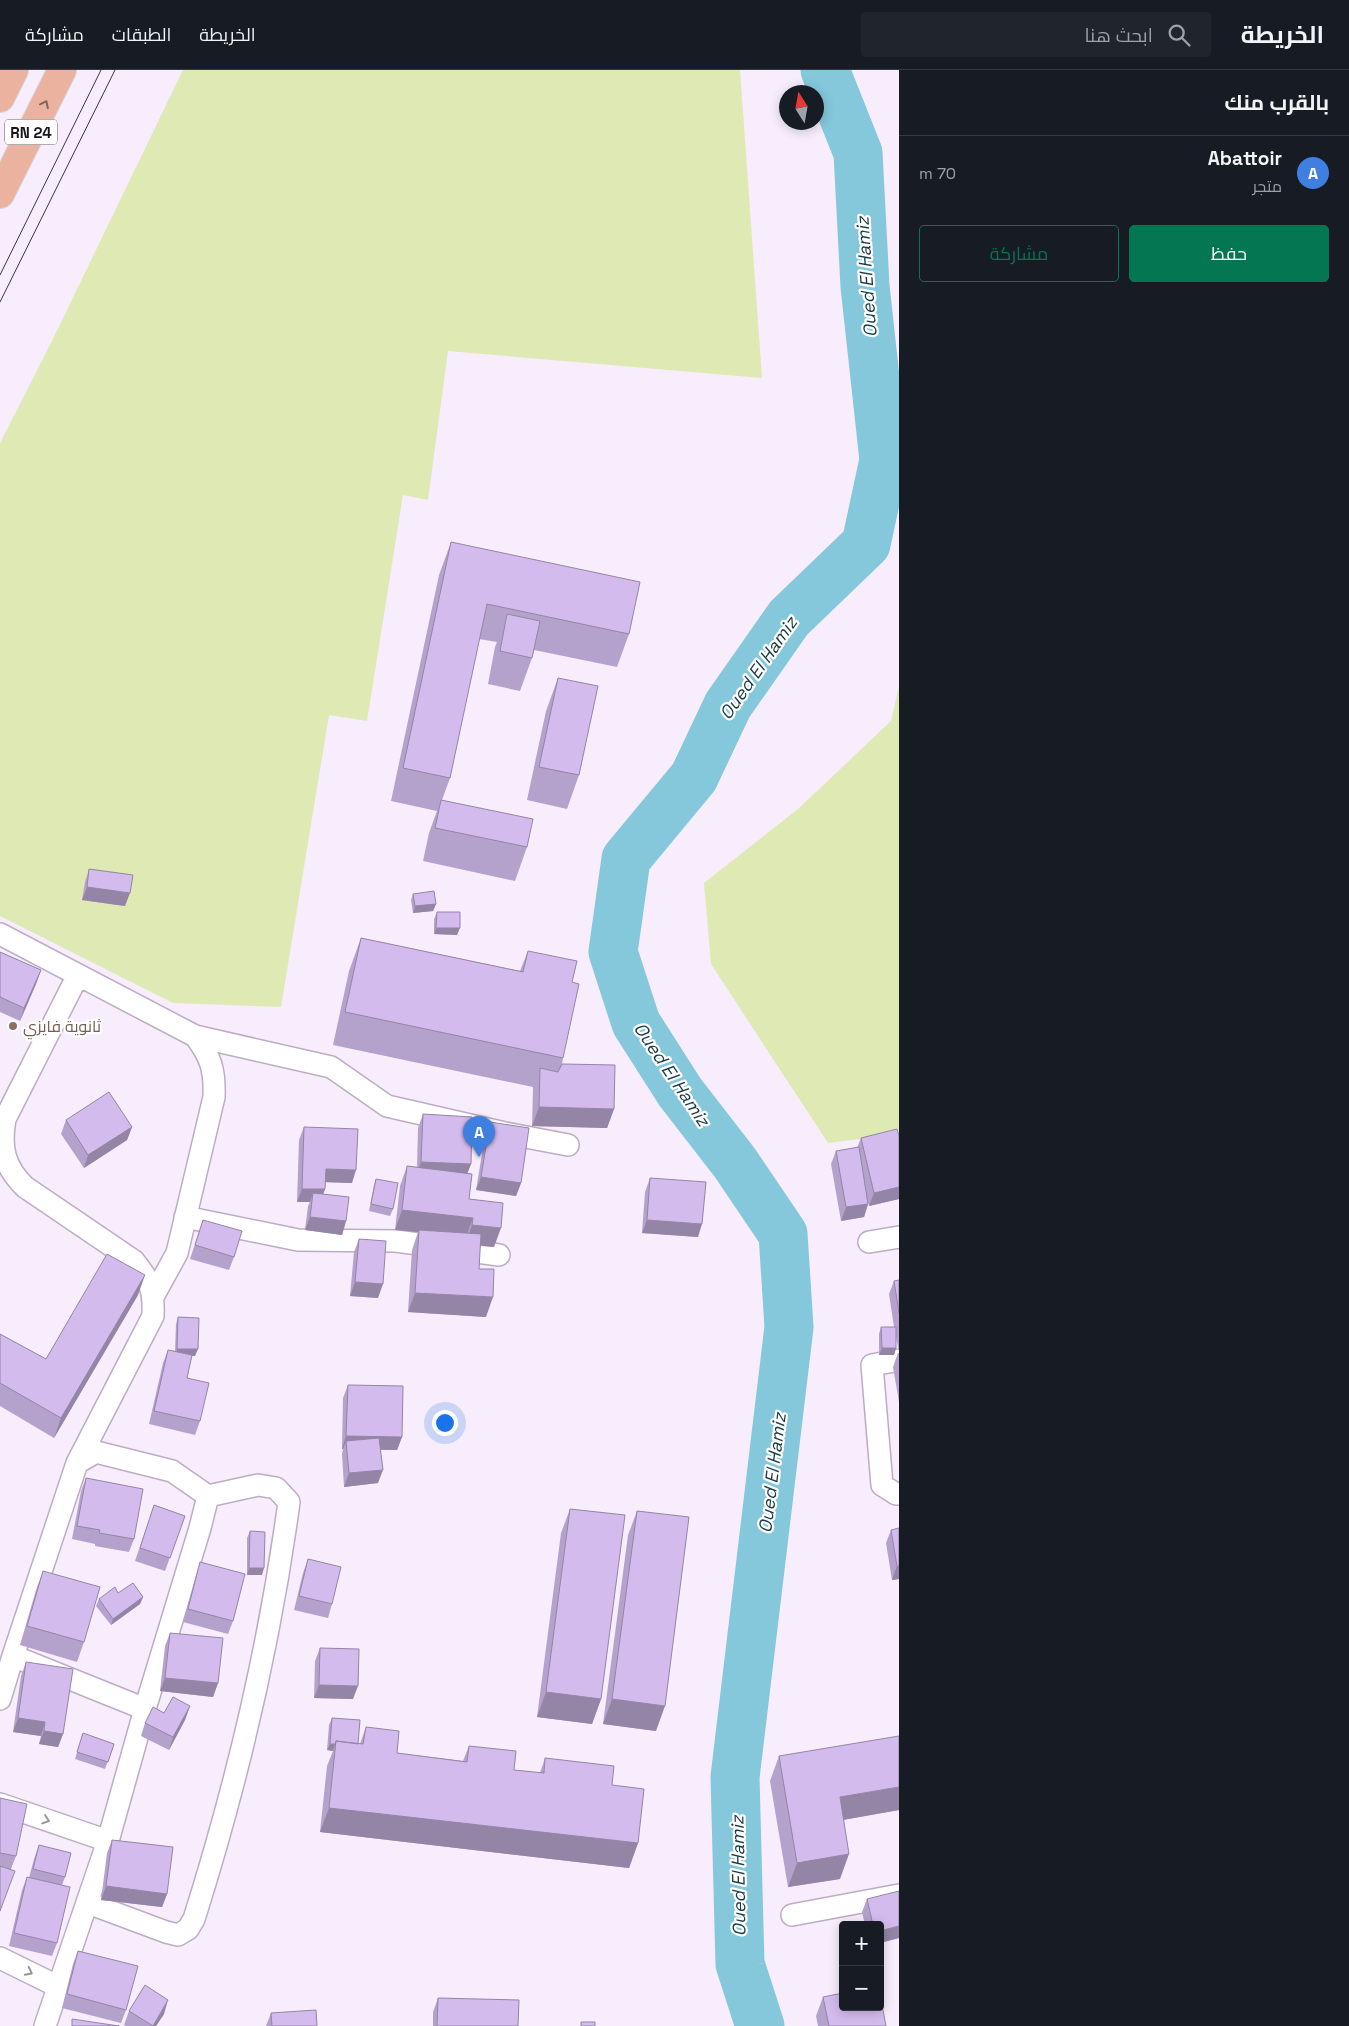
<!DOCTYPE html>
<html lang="ar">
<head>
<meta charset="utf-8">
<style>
  body { margin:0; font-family:"Space Grotesk",Cairo,sans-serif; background:#20242c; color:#f1f3f6; direction:rtl }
  .controls { position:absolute; right:15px; bottom:15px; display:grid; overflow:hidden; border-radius:5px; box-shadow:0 2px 12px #0003 }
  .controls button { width:45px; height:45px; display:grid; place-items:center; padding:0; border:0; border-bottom:1px solid #363941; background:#171b24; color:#f1f3f6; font:25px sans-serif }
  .compass { position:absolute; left:779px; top:15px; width:45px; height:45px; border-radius:50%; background:#171b24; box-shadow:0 2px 12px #0003; rotate:349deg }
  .you { position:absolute; left:444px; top:1352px; width:18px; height:18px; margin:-12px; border:4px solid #fff; border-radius:50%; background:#1a73e8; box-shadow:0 0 0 8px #1a73e833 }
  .badge { display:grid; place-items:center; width:32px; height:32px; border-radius:50%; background:#047752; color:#fff; font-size:16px; font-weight:700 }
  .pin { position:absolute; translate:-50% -41px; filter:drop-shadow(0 1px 2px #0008) }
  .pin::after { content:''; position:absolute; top:26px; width:18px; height:15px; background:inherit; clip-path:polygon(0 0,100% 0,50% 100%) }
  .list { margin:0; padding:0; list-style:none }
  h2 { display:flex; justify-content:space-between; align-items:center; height:65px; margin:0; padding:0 20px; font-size:21px }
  h2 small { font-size:16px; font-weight:400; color:#9ea1a6 }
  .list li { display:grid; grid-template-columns:32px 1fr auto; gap:15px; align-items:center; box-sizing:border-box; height:75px; padding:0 20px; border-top:1px solid #363941 }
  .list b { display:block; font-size:19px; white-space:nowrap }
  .list p { margin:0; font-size:16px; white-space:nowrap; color:#9ea1a6 }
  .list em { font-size:16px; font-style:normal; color:#9ea1a6 }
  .actions { display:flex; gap:10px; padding:15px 20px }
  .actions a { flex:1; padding:11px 0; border:1px solid #047752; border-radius:5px; text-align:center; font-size:18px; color:#047752 }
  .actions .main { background:#047752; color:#fff }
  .icon { flex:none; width:28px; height:28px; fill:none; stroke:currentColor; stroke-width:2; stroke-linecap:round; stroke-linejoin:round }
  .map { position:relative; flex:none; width:899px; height:1956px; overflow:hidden; direction:ltr }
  header { display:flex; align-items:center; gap:30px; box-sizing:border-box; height:70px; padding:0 25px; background:#171b24; border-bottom:1px solid #363941 }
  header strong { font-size:24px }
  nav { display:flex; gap:28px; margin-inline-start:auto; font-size:18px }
  .search { width:350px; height:45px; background:#20242c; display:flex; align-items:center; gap:12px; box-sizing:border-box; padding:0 18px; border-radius:5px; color:#9ea1a6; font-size:19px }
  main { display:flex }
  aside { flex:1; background:#171b24 }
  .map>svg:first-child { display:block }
</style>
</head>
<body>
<header>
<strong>الخريطة</strong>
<div class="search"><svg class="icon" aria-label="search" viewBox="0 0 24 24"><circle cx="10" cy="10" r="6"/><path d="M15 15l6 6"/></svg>ابحث هنا</div>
<nav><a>الخريطة</a><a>الطبقات</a><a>مشاركة</a></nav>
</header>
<main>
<aside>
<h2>بالقرب منك<small></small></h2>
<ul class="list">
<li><span class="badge" style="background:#3f7fe0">A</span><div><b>Abattoir</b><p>متجر</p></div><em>70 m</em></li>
</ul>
<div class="actions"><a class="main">حفظ</a><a>مشاركة</a></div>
</aside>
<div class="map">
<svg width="899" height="1956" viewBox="0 0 899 1956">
  <rect width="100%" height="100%" fill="#f7edfc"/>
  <!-- green -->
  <path fill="#dfe9b3" d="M183,0h557l22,308 -314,-27 -20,149 -25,-5 -36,226 -38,-6 -48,292 -108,-4 -173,-87v-473l51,-100z
    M899,616v448l-71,9 -117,-179 -7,-81 94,-74 93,-88z"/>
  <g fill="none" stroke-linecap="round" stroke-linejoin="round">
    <!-- river -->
    <path stroke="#85c8db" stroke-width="49" d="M760,1956l-20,-62 -5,-187 54,-450 -6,-93 -48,-71 -55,-71 -44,-69 -23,-71 13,-93 68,-82 34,-72 61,-87 77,-74 18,-84 -19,-174 -7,-133 -33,-83"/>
    <defs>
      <path id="minor" d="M0,864l195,102c16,21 20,34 19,61l-37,156 -23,42
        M195,966l136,31 56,39 118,27 63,12
        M185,1147l113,23 98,1 103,14
        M869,1172l30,-5
        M899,1290l-27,5 10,120 14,9h3
        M13,1586l132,53
        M0,1629l13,-43 64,-193 76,-147c1,-26 -2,-34 -19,-55l-109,-74c-21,-20 -25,-40 -20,-68l73,-144
        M0,1734l108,37
        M88,1833l78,29 12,3 10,-6 6,-10c43,-136 76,-276 95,-417l-13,-14 -18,-3 -50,11
        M792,1845l107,-20
        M0,1888l57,28
        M45,1956l63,-185 37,-132 55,-181 8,-32 -36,-25 -76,-19 -19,11"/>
      <path id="primary" d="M0,28l14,-28
        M0,124l62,-124"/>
    </defs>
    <!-- minor casing -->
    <use href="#minor" stroke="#bcadc4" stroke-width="24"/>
    <!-- primary casing -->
    <use href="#primary" stroke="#d6d5d6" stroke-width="30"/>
    <!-- minor -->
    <use href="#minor" stroke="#fff" stroke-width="21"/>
    <!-- primary -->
    <use href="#primary" stroke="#ebb2a0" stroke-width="28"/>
    <!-- tram -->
    <path stroke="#3d3740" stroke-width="1" d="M0,205l101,-205
      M0,232l115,-232"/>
  </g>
  <!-- wall -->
  <path fill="#b5a2cc" d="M451,472l178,92 -12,33 -83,-17 -2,8 -12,33 -32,-7 7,-37 2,-5 -18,-3 -29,139 -8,22 85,47 -12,34 -92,-20 6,-28 8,-22 -46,-10 48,-226z
    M558,608l21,97 -12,34 -40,-9 19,-89z
    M89,799l36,37 -43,-6 3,-18z
    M413,824l23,10 -3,7 -20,2 -2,-13z
    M437,842l20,23 -23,-1v-15z
    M361,868l159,33 8,-20 44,31 -9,76 -1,6 52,45 -7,19 -75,-2 1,-39 -200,-42 16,-74z
    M0,882l41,18 -5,14 -16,37 -20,-9z
    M423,1044l48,50 -4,9 2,26 25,48 -14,-1 -1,23 7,48 -78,-5 4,-62 6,-18 -23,-2 5,-44 7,-20 10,1 1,-39z
    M66,1050l66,7 -5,13 -43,28 -23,-34z
    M490,1052l31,61 -5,13 -40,-6 9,-54z
    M304,1057l48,56 -27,-1v7l-2,5 23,27 -4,14 -37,-5 3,-24 2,-4h-13l2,-62z
    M899,1066v63l-30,7 -1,-4v2l-4,13 -23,4 -10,-57 5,-13 21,-3 4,-10z
    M650,1108l48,59 -56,-4 3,-41z
    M376,1109l17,30 -3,7 -21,-5 5,-26z
    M203,1150l31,37 -5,13 -39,-11z
    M359,1169l19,59 -28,-2 4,-44z
    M899,1210v72l-3,-15v11l-2,7h-15v-21l2,-7h13l-5,-33 5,-13z
    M138,1225l-84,143 -54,-32v-72l46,25z
    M178,1247l17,39h-3l-5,22 13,43 -5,14 -46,-11 14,-61 5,-13 7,1 1,-27z
    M898,1283h1v49l-6,-35z
    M348,1315l54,52 -5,13h-16l-3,33 -34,4 -2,-33 1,-5h-1l1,-51z
    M86,1408l48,61 -5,13 -34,-6v-2l-23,-5 9,-48z
    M154,1435l31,11 -20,55 -30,-10z
    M570,1439l31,190 -9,25 -55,-7 24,-184z
    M637,1441l19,220 -53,-7 25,-189z
    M891,1460l8,49 -7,1 -6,-37z
    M250,1461l12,44h-15v-37z
    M308,1489l24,45 -4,14 -34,-8 9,-37z
    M200,1492l33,59 -5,13 -45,-12 13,-47z
    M43,1501l41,71 -7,20 -57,-17 16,-55z
    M143,1527l-3,7 -29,21 -15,-19 3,-7z
    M170,1563l48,50 -5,14 -53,-6 5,-45z
    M320,1578l33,51 -39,-1 1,-37z
    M26,1592l37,72 -5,13 -19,-3 2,-8 -28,-4 8,-56z
    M190,1636l-5,14 -16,30 -28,-14 4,-13 19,-10z
    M332,1648l26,26h2l6,-17 31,26 66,8 6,-15 45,24 26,3 5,-15 67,27 26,58 -9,25 -309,-36 7,-66 6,-15 -6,-1 2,-25z
    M83,1663l31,11 -9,25 -30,-10z
    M779,1686l120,54 -56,10 -3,59 -52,8 -18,-106z
    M0,1728l16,58 -5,13h-2l-9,43z
    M112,1770l55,54 -5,13 -61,-7 6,-47z
    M39,1775l26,32 -3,8 -5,58 -5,13 -43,-10 13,-56 5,-13 2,1 5,-19z
    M867,1829l32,39 -19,5v-18h-15l-3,-13z
    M78,1881l48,59 -5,13 -59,-15 11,-44z
    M823,1927l63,29h-68l-2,-10z
    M438,1928l80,28h-85v-14z
    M129,1941l35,3 -8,12h-30l-2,-1z
    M271,1943l46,13h-51z"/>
  <!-- shaded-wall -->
  <path fill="#9484a6" d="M87,817l43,6 -5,13 -43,-6z
    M436,834l-3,7 -20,2 2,-7z
    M436,858h24l-3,7 -23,-1z
    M41,900l-5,14 -16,37 4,-13z
    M539,1037l75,2 -7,19 -75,-2z
    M132,1057l-5,13 -43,28 4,-13z
    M421,1092l50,2 -5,13 -50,-1z
    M326,1099l30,1 -4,13 -31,-1z
    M481,1107l40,6 -5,13 -40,-6z
    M899,1117v12l-30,7 5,-13z
    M302,1119h23l-5,14 -7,-10 -3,9h-13z
    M868,1134l-4,13 -23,4 5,-14z
    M402,1140l71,8 -7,19 -47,-7 -1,2 -23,-2z
    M310,1147l36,4 -4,14 -37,-5z
    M647,1150l55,4 -4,13 -56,-4z
    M472,1155l29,3 -7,19 -29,-3z
    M145,1205l-7,20 -84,143 7,-20z
    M355,1212l28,2 -5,14 -28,-2z
    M415,1223l78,4 -7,20 -78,-5z
    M882,1278h14l-2,7h-15z
    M177,1279h21l-3,7h-20z
    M346,1366l56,1 -5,13 -50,-1 -1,-8 -3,8h-1z
    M383,1400l-5,13 -34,4 5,-14z
    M897,1496h2v13l-7,1z
    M249,1498h15l-2,7h-15z
    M143,1527l-3,7 -29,21 2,-6z
    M165,1608l53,5 -5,14 -53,-6z
    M319,1615l39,1 -5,13 -39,-1z
    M546,1622l55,7 -9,25 -55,-7z
    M612,1629l53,7 -9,25 -53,-7z
    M190,1636l-5,14 -16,30 4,-13z
    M18,1648l27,4 -4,14 -28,-4z
    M44,1661l19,3 -5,13 -19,-3z
    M330,1674h5l-2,7 -6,-1z
    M899,1717v23l-68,12 9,-25z
    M329,1738l309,35 -9,25 -309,-36z
    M849,1784l-9,25 -52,8 9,-24z
    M106,1816l61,8 -5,13 -61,-7z
    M899,1856v12l-19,5v-12z
    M168,1930l-4,14 -8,12h-3z"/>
  <!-- building -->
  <path fill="#d3bced" stroke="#9484a6" d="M451,472l189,40 -11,52 -142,-30 -37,174 -47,-10z
    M507,544l33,7 -8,37 -32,-7z
    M558,608l40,8 -19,89 -40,-8z
    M441,730l92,19 -6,28 -92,-19z
    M89,799l44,6 -3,18 -43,-6z
    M434,821l2,13 -21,2 -2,-12z
    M437,842h23v16h-24z
    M361,868l162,34 5,-21 49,10 -5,21 7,2 -16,74 -218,-46z
    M0,882l41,18 -17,38 -24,-11z
    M562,994l53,1 -1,44 -75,-2 1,-39 18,4z
    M109,1022l23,35 -44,28 -22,-35z
    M423,1044l49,3 -1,47 -50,-2z
    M490,1052l39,6 -8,55 -40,-6z
    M304,1057l54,2 -2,41 -30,-1 -1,20h-23z
    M897,1059l2,7v51l-25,6 -13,-55z
    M859,1077l9,57 -22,3 -10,-56z
    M407,1096l65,8 -3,25 34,4 -2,25 -29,-3 1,-7 -71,-8z
    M650,1108l56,4 -4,42 -55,-4z
    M376,1109l22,4 -5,26 -22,-5z
    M313,1123l36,4 -3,24 -36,-4z
    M203,1150l39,11 -8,26 -39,-12z
    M419,1160l62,4 -2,35h15l-1,28 -78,-4z
    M359,1169l27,2 -3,43 -28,-2z
    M107,1184l38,21 -84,143 -61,-35v-49l46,25z
    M899,1210v33l-5,-32z
    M178,1247l21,1 -1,31h-21z
    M881,1257h15v21h-14z
    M168,1280l24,5 -5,23 22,5 -9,38 -46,-10z
    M348,1315l55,1 -1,51 -56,-1z
    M379,1368l4,32 -34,3 -3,-32z
    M86,1408l57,11 -9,50 -35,-6 1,-3 -23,-4z
    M154,1435l31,11 -15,42 -30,-10z
    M570,1439l55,6 -24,184 -55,-7z
    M637,1441l52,6 -24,189 -53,-7z
    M899,1458v38h-2l-6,-36z
    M250,1461l15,1 -1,36h-15z
    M308,1489l33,8 -9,37 -33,-8z
    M200,1492l45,12 -12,47 -45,-12z
    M43,1501l57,16 -16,55 -57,-16z
    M133,1513l10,14 -30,22 -14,-20 16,-12 3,6z
    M170,1563l53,5 -5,45 -53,-5z
    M320,1578l39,1 -1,37 -39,-1z
    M26,1592l47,7 -10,65 -19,-3 1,-9 -27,-4z
    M173,1627l17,9 -17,31 -28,-14 8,-16 11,6z
    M332,1648l28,2 -2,24 -22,-3 -1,3h-5z
    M366,1657l33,4 -2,22 70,9 2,-16 47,5 -2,19 30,3 1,-15 69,8 -2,19 32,4 -6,54 -309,-35 7,-67 27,3z
    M83,1663l31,11 -6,18 -31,-10z
    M899,1666v51l-59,10 9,57 -52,9 -18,-107z
    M0,1728l27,6 -11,52 -16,-3z
    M112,1770l61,7 -6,47 -61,-8z
    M39,1775l32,8 -6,24 -32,-8z
    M0,1796l15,5 -15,40z
    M27,1807l43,10 -13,56 -43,-10z
    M899,1821v35l-19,5v-6h-7l-6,-26z
    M78,1881l60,15 -12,44 -59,-16z
    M145,1915l23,15 -15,26 -24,-15z
    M843,1923v14h37v-2h2l4,21h-57l-6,-29z
    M438,1928l81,2 -1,26h-81z
    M316,1940l1,16h-45l-1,-13z
    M72,1949l47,7h-47z
    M581,1952h14v4h-14z"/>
  <!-- one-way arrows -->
  <defs><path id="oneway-chevron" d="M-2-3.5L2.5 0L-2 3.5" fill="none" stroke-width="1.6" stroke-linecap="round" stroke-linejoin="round" transform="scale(1.25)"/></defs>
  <use stroke="#82645e" href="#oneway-chevron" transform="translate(45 34) rotate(-64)"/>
  <g stroke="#989699">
    <use href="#oneway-chevron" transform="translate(46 1750) rotate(19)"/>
    <use href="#oneway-chevron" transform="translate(29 1902) rotate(27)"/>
  </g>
  <!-- markers -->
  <circle fill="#8d6e63" stroke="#fff" stroke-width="2" cx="13" cy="956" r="5"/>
  <g text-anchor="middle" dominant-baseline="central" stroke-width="4.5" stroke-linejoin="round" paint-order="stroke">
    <!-- shield labels -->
    <rect fill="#fff" stroke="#5f5b61" stroke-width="1" x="5" y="49.5" width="52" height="25" rx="4"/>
    <g font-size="15" font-weight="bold" fill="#1a151d">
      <text x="31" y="62">RN 24</text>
    </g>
    <!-- education labels -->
    <g font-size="16" fill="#785e54" stroke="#fff" text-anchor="start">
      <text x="23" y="956">ثانوية فايزي</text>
    </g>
    <!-- water labels -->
    <g font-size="18" font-style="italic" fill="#1a3b43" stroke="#fff">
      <text transform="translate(866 207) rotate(-94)">Oued El Hamiz</text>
      <text transform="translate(758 598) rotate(-55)">Oued El Hamiz</text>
      <text transform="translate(672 1004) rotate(56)">Oued El Hamiz</text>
      <text transform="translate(772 1403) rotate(-83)">Oued El Hamiz</text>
      <text transform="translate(738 1806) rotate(-91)">Oued El Hamiz</text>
    </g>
  </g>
</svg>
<div class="controls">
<button>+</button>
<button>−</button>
</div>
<svg class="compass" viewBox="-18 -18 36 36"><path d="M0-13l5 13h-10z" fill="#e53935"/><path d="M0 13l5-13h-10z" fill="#9ea1a6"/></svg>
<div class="you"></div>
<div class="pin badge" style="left:479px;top:1087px;background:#3f7fe0">A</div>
</div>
</main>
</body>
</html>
